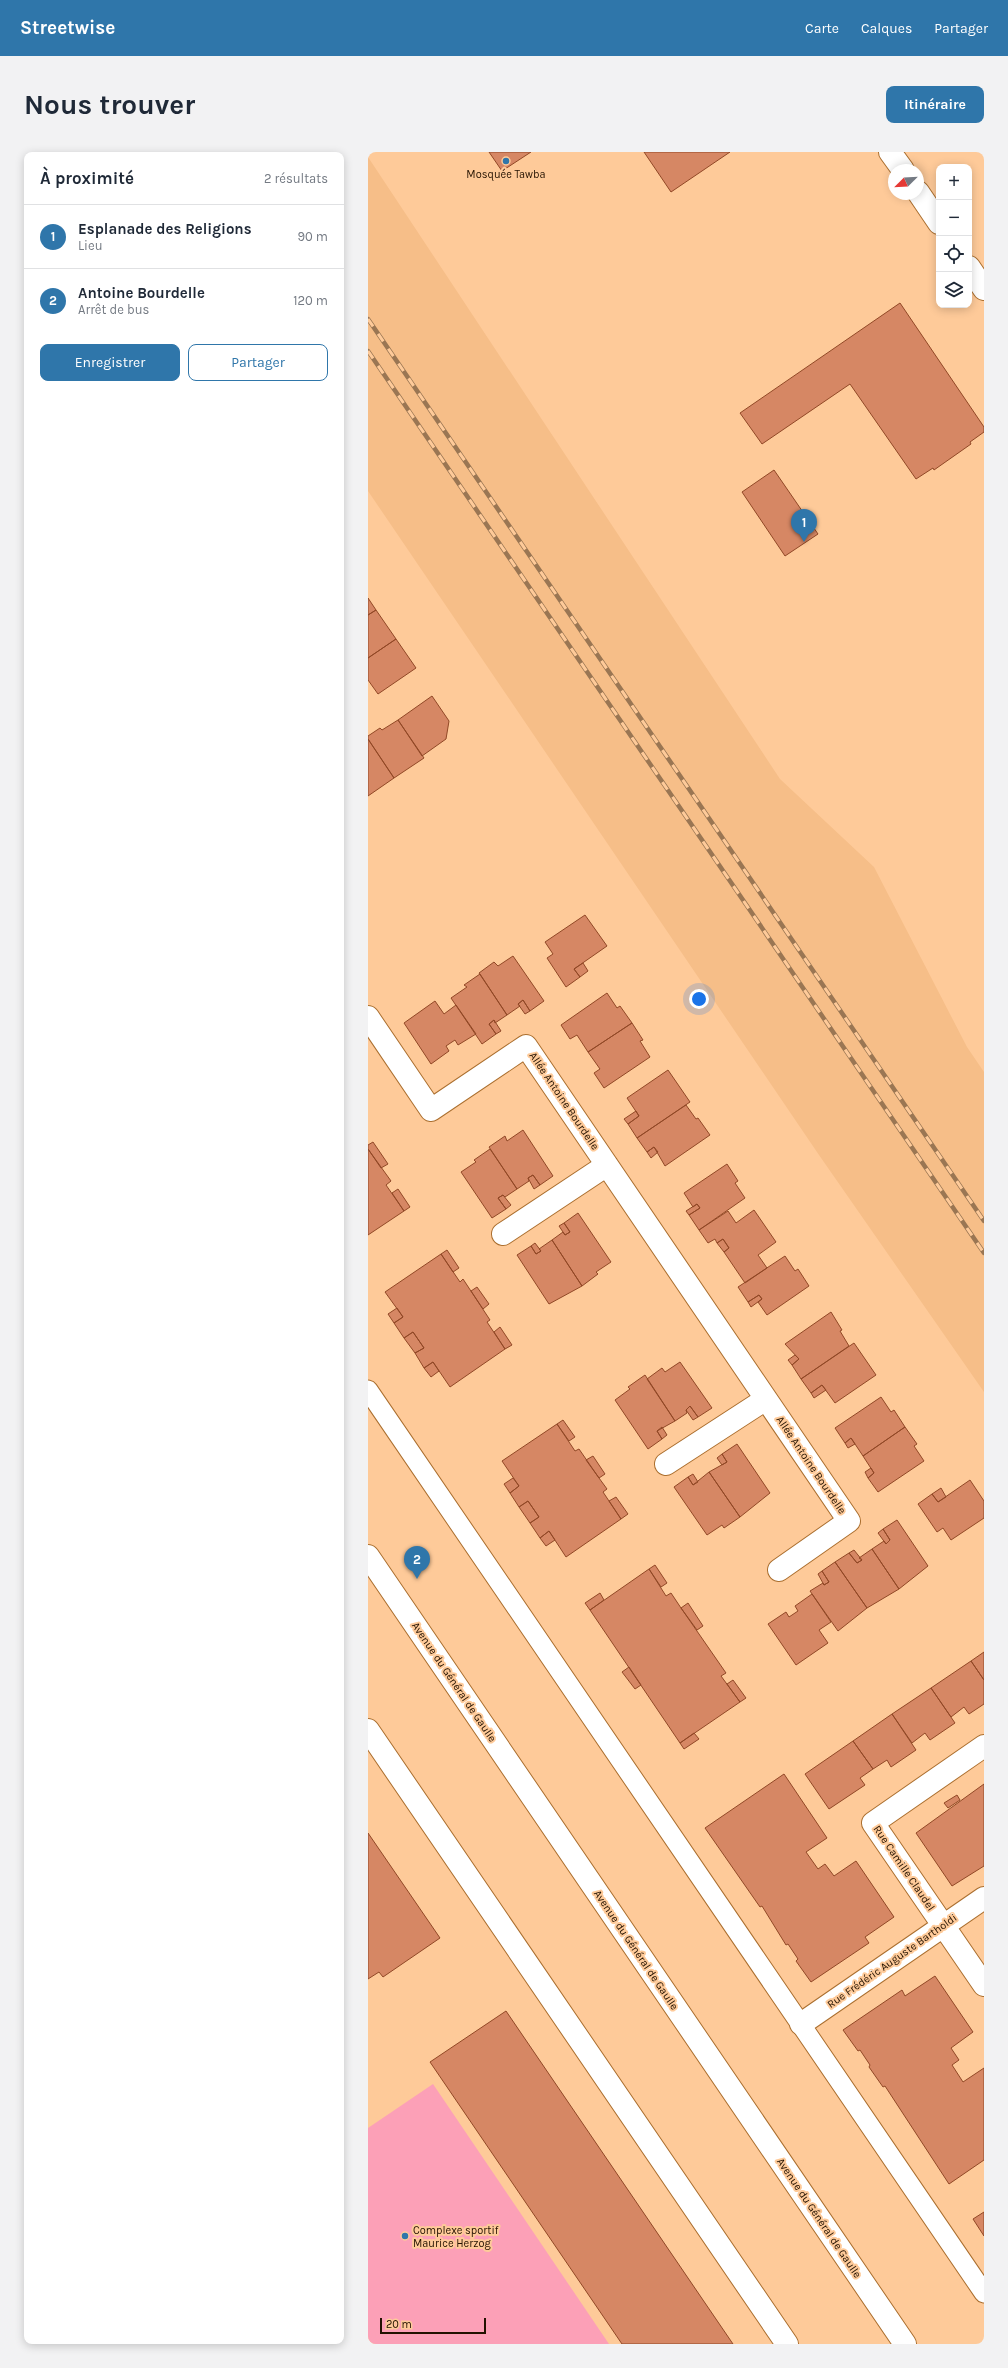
<!DOCTYPE html>
<html lang="fr">
<head>
<meta charset="utf-8">
<style>
  body { margin:0; font-family:Karla,sans-serif; background:#f2f2f3; color:#1f2937 }
  .controls { position:absolute; right:12px; top:12px; display:grid; overflow:hidden; border-radius:8px; box-shadow:0 2px 10px #0003 }
  .controls button { width:36px; height:36px; display:grid; place-items:center; padding:0; border:0; border-bottom:1px solid #e0e1e3; background:#fff; color:#1f2937; font:20px sans-serif }
  .compass { position:absolute; left:520px; top:12px; width:36px; height:36px; border-radius:50%; background:#fff; box-shadow:0 2px 10px #0003; rotate:246deg }
  .scale { position:absolute; left:12px; bottom:10px; width:106px; box-sizing:border-box; padding-left:4px; border:2px solid #241201; border-top:0; font-size:11px; line-height:14px; white-space:nowrap; color:#241201; -webkit-text-stroke:3px #feca99; paint-order:stroke }
  .you { position:absolute; left:331px; top:847px; width:14px; height:14px; margin:-10px; border:3px solid #fff; border-radius:50%; background:#1a73e8; box-shadow:0 0 0 6px #1a73e833 }
  .badge { display:grid; place-items:center; width:26px; height:26px; border-radius:50%; background:#2f76aa; color:#fff; font-size:13px; font-weight:700 }
  .pin { position:absolute; translate:-50% -33px; filter:drop-shadow(0 1px 2px #0008) }
  .pin::after { content:''; position:absolute; top:21px; width:14px; height:12px; background:inherit; clip-path:polygon(0 0,100% 0,50% 100%) }
  .list { margin:0; padding:0; list-style:none }
  h2 { display:flex; justify-content:space-between; align-items:center; height:52px; margin:0; padding:0 16px; font-size:17px }
  h2 small { font-size:13px; font-weight:400; color:#747a83 }
  .list li { display:grid; grid-template-columns:26px 1fr auto; gap:12px; align-items:center; box-sizing:border-box; height:64px; padding:0 16px; border-top:1px solid #e0e1e3 }
  .list b { display:block; font-size:15px; white-space:nowrap }
  .list p { margin:0; font-size:13px; white-space:nowrap; color:#747a83 }
  .list em { font-size:13px; font-style:normal; color:#747a83 }
  .actions { display:flex; gap:8px; padding:12px 16px }
  .actions a { flex:1; padding:9px 0; border:1px solid #2f76aa; border-radius:8px; text-align:center; font-size:14px; color:#2f76aa }
  .actions .main { background:#2f76aa; color:#fff }
  .icon { flex:none; width:22px; height:22px; fill:none; stroke:currentColor; stroke-width:2; stroke-linecap:round; stroke-linejoin:round }
  .map { position:relative; flex:none; width:616px; height:2192px; overflow:hidden; border-radius:8px }
  header { display:flex; align-items:center; gap:24px; box-sizing:border-box; height:56px; padding:0 20px; background:#2f76aa; color:#fff }
  header strong { font-size:19px }
  nav { display:flex; gap:22px; margin-inline-start:auto; font-size:14px }
  .intro { display:flex; align-items:center; justify-content:space-between; box-sizing:border-box; height:96px; padding:0 24px }
  h1 { margin:0; font-size:28px }
  .button { padding:10px 18px; border-radius:8px; background:#2f76aa; color:#fff; font-size:14px; font-weight:700 }
  main { display:flex; gap:24px; padding:0 24px }
  aside { flex:1; background:#fff; border-radius:8px; box-shadow:0 2px 10px #0003 }
  .map>svg:first-child { display:block }
</style>
</head>
<body>
<header>
<strong>Streetwise</strong>
<nav><a>Carte</a><a>Calques</a><a>Partager</a></nav>
</header>
<div class="intro"><h1>Nous trouver</h1><a class="button">Itinéraire</a></div>
<main>
<aside>
<h2>À proximité<small>2 résultats</small></h2>
<ul class="list">
<li><span class="badge">1</span><div><b>Esplanade des Religions</b><p>Lieu</p></div><em>90 m</em></li>
<li><span class="badge">2</span><div><b>Antoine Bourdelle</b><p>Arrêt de bus</p></div><em>120 m</em></li>
</ul>
<div class="actions"><a class="main">Enregistrer</a><a>Partager</a></div>
</aside>
<div class="map">
<svg width="616" height="2192" viewBox="0 0 616 2192">
  <rect width="100%" height="100%" fill="#feca99"/>
  <!-- built -->
  <path fill="#f6be88" d="M0,5l412,622 94,88 93,180 17,25v320l-165,-237 -451,-664z"/>
  <!-- green -->
  <path fill="#fca0b7" d="M65,1932l176,260h-241v-216z"/>
  <!-- building -->
  <path fill="#d68764" stroke="#914826" d="M121,0h42l-29,19z
    M276,0h86l-59,40z
    M532,151l84,124v5l-14,10 1,2 -37,26 -1,-2 -17,11 -66,-95 -88,60 -22,-31z
    M406,318l44,64 -33,22 -43,-64z
    M0,446l8,12 -8,5z
    M8,458l20,29 -28,19v-43z
    M28,487l20,29 -38,26 -10,-14v-22z
    M64,544l17,25 -3,18 -24,17 -24,-36z
    M30,568l26,38 -30,20 -26,-39v-3l12,-8 2,2z
    M0,587l26,39 -26,18z
    M217,763l22,31 -33,23 6,8 -14,10 -19,-29 6,-4 -8,-12z
    M145,804l31,45 -14,10 -7,-11 -5,4 2,2 -13,9 -28,-42 15,-11 4,4z
    M215,811l5,8 -8,6 -6,-8z
    M112,822l27,41 -12,8 -1,-3 -5,4 7,10 -14,10 -31,-46 16,-11 -3,-2z
    M239,841l10,15 3,-2 12,17 -44,29 -11,-17 -7,4 -9,-14z
    M155,848l7,11 -5,3 -7,-10z
    M67,849l9,13 12,-9 20,29 -18,11 -3,-5 -9,6 3,5 -18,13 -27,-41z
    M126,868l7,11 -5,3 -7,-10z
    M264,871l11,17 -3,1 10,16 -46,31 -10,-15 6,-4 -12,-17z
    M300,918l22,32 -53,36 -9,-14 11,-8 -12,-18z
    M318,953l10,14 2,-1 12,17 -45,31 -11,-19 -7,5 -10,-14z
    M268,959l3,5 -11,8 -4,-5z
    M155,978l30,46 -13,9 -7,-10 -5,3 1,3 -12,8 -28,-42 16,-11 2,5z
    M5,990l15,22 -7,4 -13,-19v-4z
    M286,995l4,5 -7,6 -4,-6z
    M0,997l23,32 -5,4 18,26 -36,24z
    M122,997l27,40 -12,8 -2,-2 -5,3 8,11 -14,9 -31,-46 15,-10 -2,-2z
    M359,1012l11,17 -3,2 10,15 -46,32 -10,-15 11,-7 -3,-4 -4,3 -9,-14z
    M165,1023l7,10 -6,4 -6,-11z
    M30,1037l12,18 -6,4 -12,-18z
    M135,1043l8,10 -5,4 -8,-11z
    M329,1052l3,4 -11,7 -3,-4z
    M386,1058l22,32 -18,13 9,13 -22,15 -21,-31 5,-4 -6,-9 -6,4 -2,-4 -7,4 -9,-13 29,-19 8,12z
    M210,1061l33,49 -15,10 2,2 -16,12 -30,-46 11,-8 2,3 5,-3 -6,-9z
    M196,1071l6,9 -5,3 -6,-9z
    M355,1087l6,9 -5,4 -7,-9z
    M184,1088l30,46 -33,18 -32,-49 14,-9 5,8 5,-3 -2,-2z
    M167,1091l6,8 -5,3 -5,-8z
    M79,1098l12,18 -6,4 -12,-18z
    M73,1102l19,28 3,-3 27,41 -3,2 18,27 -55,38 -17,-25 -9,6 -9,-15 9,-5 -11,-16 -9,6 -10,-15 9,-6 -18,-25z
    M417,1104l10,15 3,-2 11,17 -42,29 -9,-13 4,-3 -3,-4 -11,7 -10,-15z
    M109,1135l12,17 -6,5 -12,-18z
    M391,1143l3,4 -11,8 -3,-5z
    M29,1156l6,9 -9,6 -6,-9z
    M463,1160l11,18 -2,1 9,15 -48,33 -9,-14 7,-6 -14,-15z
    M132,1175l12,18 -7,4 -11,-17z
    M45,1180l11,16 -9,5 -11,-15z
    M486,1191l22,32 -41,28 -13,-18 -11,8 -10,-14z
    M427,1203l4,4 -7,6 -4,-5z
    M65,1210l6,9 -8,6 -7,-9z
    M312,1210l32,46 -14,9 -8,-11 -4,4 1,3 -12,8 -28,-42 15,-11 3,4z
    M277,1223l30,46 -18,10 5,8 -14,10 -33,-49 15,-11 -2,-2z
    M454,1233l4,5 -12,8 -3,-5z
    M513,1245l10,15 3,-2 11,17 -42,29 -12,-18 -6,5 -10,-15z
    M322,1254l8,11 -5,3 -7,-10z
    M195,1268l12,17 -6,4 -12,-17z
    M189,1272l18,27 4,-2 20,29 8,11 -4,3 18,27 -55,38 -17,-26 -9,7 -10,-15 9,-6 -11,-16 -9,6 -9,-14 9,-7 -17,-25z
    M294,1275l5,8 -5,4 -5,-8z
    M537,1275l12,17 -3,2 10,15 -46,31 -10,-14 6,-5 -11,-17z
    M483,1286l4,6 -7,4 -3,-5z
    M369,1292l33,49 -30,24 -31,-45 18,-10 -5,-8z
    M354,1302l5,8 -5,3 -5,-7z
    M225,1304l12,18 -6,4 -13,-18z
    M503,1316l3,5 -6,5 -3,-6z
    M341,1320l31,45 -16,11 -2,-3 -15,10 -33,-48 14,-10 5,8z
    M325,1322l5,8 -5,3 -5,-8z
    M145,1326l6,8 -9,7 -6,-9z
    M602,1328l14,21v17l-33,22 -8,-12 -6,4 -19,-28 14,-10 6,8z
    M573,1336l5,9 -8,5 -6,-8z
    M248,1345l12,17 -7,5 -12,-18z
    M160,1349l11,16 -9,6 -11,-16z
    M529,1368l31,46 -29,23 -27,-40 12,-8 2,3 4,-4 -7,-11z
    M515,1377l7,11 -4,4 -8,-11z
    M181,1379l6,9 -9,6 -6,-8z
    M504,1397l27,40 -32,19 -32,-46 14,-9 8,10 5,-3 -3,-2z
    M486,1398l8,10 -5,3 -8,-10z
    M467,1410l32,46 -29,23 -28,-40 13,-8 1,2 5,-3 -7,-11z
    M287,1413l12,18 -6,4 -12,-18z
    M281,1417l17,27 5,-3 10,15 45,65 -5,3 19,26 -60,41 -90,-133z
    M454,1419l7,11 -5,3 -6,-11z
    M232,1441l4,7 -14,10 -5,-7z
    M444,1442l19,28 -12,8 9,13 -32,22 -28,-41 18,-12 3,5 9,-6 -3,-5z
    M320,1451l15,23 -6,4 -16,-22z
    M616,1500v28l-13,-19z
    M603,1509l13,19v24l-15,10 -5,-7 -13,10 -20,-29z
    M261,1515l12,18 -6,4 -13,-17z
    M365,1528l13,18 -6,4 -13,-18z
    M563,1536l24,35 -25,17 -5,-7 -13,10 -20,-29z
    M524,1562l24,36 -25,17 -4,-7 -14,9 -20,-28z
    M326,1581l5,6 -15,10 -4,-6z
    M485,1589l20,28 -13,9 5,7 -36,24 -24,-35z
    M416,1622l43,64 -21,14 12,17 7,-5 9,12 22,-15 38,56 -29,20 4,6 -58,39 -15,-21 2,-2 -10,-15 -2,1 -24,-39 -2,1 -55,-79z
    M616,1632v82l-32,20 -36,-53z
    M589,1643l3,5 -12,8 -4,-5z
    M0,1681l72,105 -57,39 -4,-5 -11,7z
    M567,1824l38,56 -22,16 8,12 -7,5 11,17 21,-14v92l-35,24 -64,-98 -2,1 -14,-20 1,-2 -10,-15 -2,1 -15,-21 59,-40 3,6z
    M138,1859l227,333h-111l-192,-282z
    M616,2060v24l-11,-17z"/>
  <g fill="none" stroke-linecap="round" stroke-linejoin="round">
    <defs>
      <path id="service" d="M0,1238l616,903"/>
      <path id="minor" d="M0,865l63,93 95,-64 323,475 -70,49
        M135,1082l104,-69
        M298,1312l100,-65
        M0,1578l419,614
        M616,1594l-111,77 111,162
        M433,1872l183,-126"/>
      <path id="tertiary" d="M522,0l13,18
        M550,40l21,31
        M601,115l15,22"/>
      <path id="secondary" d="M0,1404l537,788"/>
    </defs>
    <!-- service casing -->
    <use href="#service" stroke="#ab6f2f" stroke-width="21"/>
    <!-- minor casing -->
    <use href="#minor" stroke="#ab6f2f" stroke-width="24"/>
    <!-- tertiary casing -->
    <use href="#tertiary" stroke="#ab6f2f" stroke-width="24"/>
    <!-- secondary casing -->
    <use href="#secondary" stroke="#ab6f2f" stroke-width="24"/>
    <!-- service -->
    <use href="#service" stroke="#fff" stroke-width="19"/>
    <!-- minor -->
    <use href="#minor" stroke="#fff" stroke-width="22"/>
    <!-- tertiary -->
    <use href="#tertiary" stroke="#fff" stroke-width="22"/>
    <!-- secondary -->
    <use href="#secondary" stroke="#fff" stroke-width="22"/>
    <defs>
      <path id="rail" d="M0,167l616,902
        M0,199l616,902"/>
    </defs>
    <!-- rail casing -->
    <use href="#rail" stroke="#9a7653" stroke-width="4.5"/>
    <!-- rail -->
    <use href="#rail" stroke="#feca99" stroke-width="3" stroke-dasharray="9" stroke-linecap="butt"/>
  </g>
  <!-- markers -->
  <g fill="#2f76aa" stroke="#feca99" stroke-width="1.5">
    <circle cx="138" cy="9" r="4"/>
    <circle cx="37" cy="2084" r="4"/>
  </g>
  <g text-anchor="middle" dominant-baseline="central" stroke-width="4" stroke-linejoin="round" paint-order="stroke">
    <!-- poi labels -->
    <g font-size="11" fill="#241201" stroke="#feca99">
      <text x="138" y="22">Mosquée Tawba</text>
      <text x="45" y="2078" text-anchor="start">Complexe sportif<tspan x="45" dy="13">Maurice Herzog</tspan></text>
    </g>
    <!-- street labels -->
    <g font-size="11" fill="#241201" stroke="#feca99">
      <text transform="translate(196 949) rotate(56)">Allée Antoine Bourdelle</text>
      <text transform="translate(443 1313) rotate(56)">Allée Antoine Bourdelle</text>
      <text transform="translate(86 1530) rotate(56)">Avenue du Général de Gaulle</text>
      <text transform="translate(536 1716) rotate(56)">Rue Camille Claudel</text>
      <text transform="translate(268 1798) rotate(56)">Avenue du Général de Gaulle</text>
      <text transform="translate(524 1809) rotate(-35)">Rue Frédéric Auguste Bartholdi</text>
      <text transform="translate(451 2066) rotate(56)">Avenue du Général de Gaulle</text>
    </g>
  </g>
</svg>
<div class="controls">
<button>+</button>
<button>−</button>
<button><svg class="icon" aria-label="locate" viewBox="0 0 24 24"><circle cx="12" cy="12" r="6"/><path d="M12 2v4M12 18v4M2 12h4M18 12h4"/></svg></button>
<button><svg class="icon" aria-label="layers" viewBox="0 0 24 24"><path d="M12 4l9 5-9 5-9-5zM3 14l9 5 9-5"/></svg></button>
</div>
<svg class="compass" viewBox="-18 -18 36 36"><path d="M0-13l5 13h-10z" fill="#e53935"/><path d="M0 13l5-13h-10z" fill="#747a83"/></svg>
<div class="scale">20 m</div>
<div class="you"></div>
<div class="pin badge" style="left:436px;top:390px">1</div>
<div class="pin badge" style="left:49px;top:1427px">2</div>
</div>
</main>
</body>
</html>
